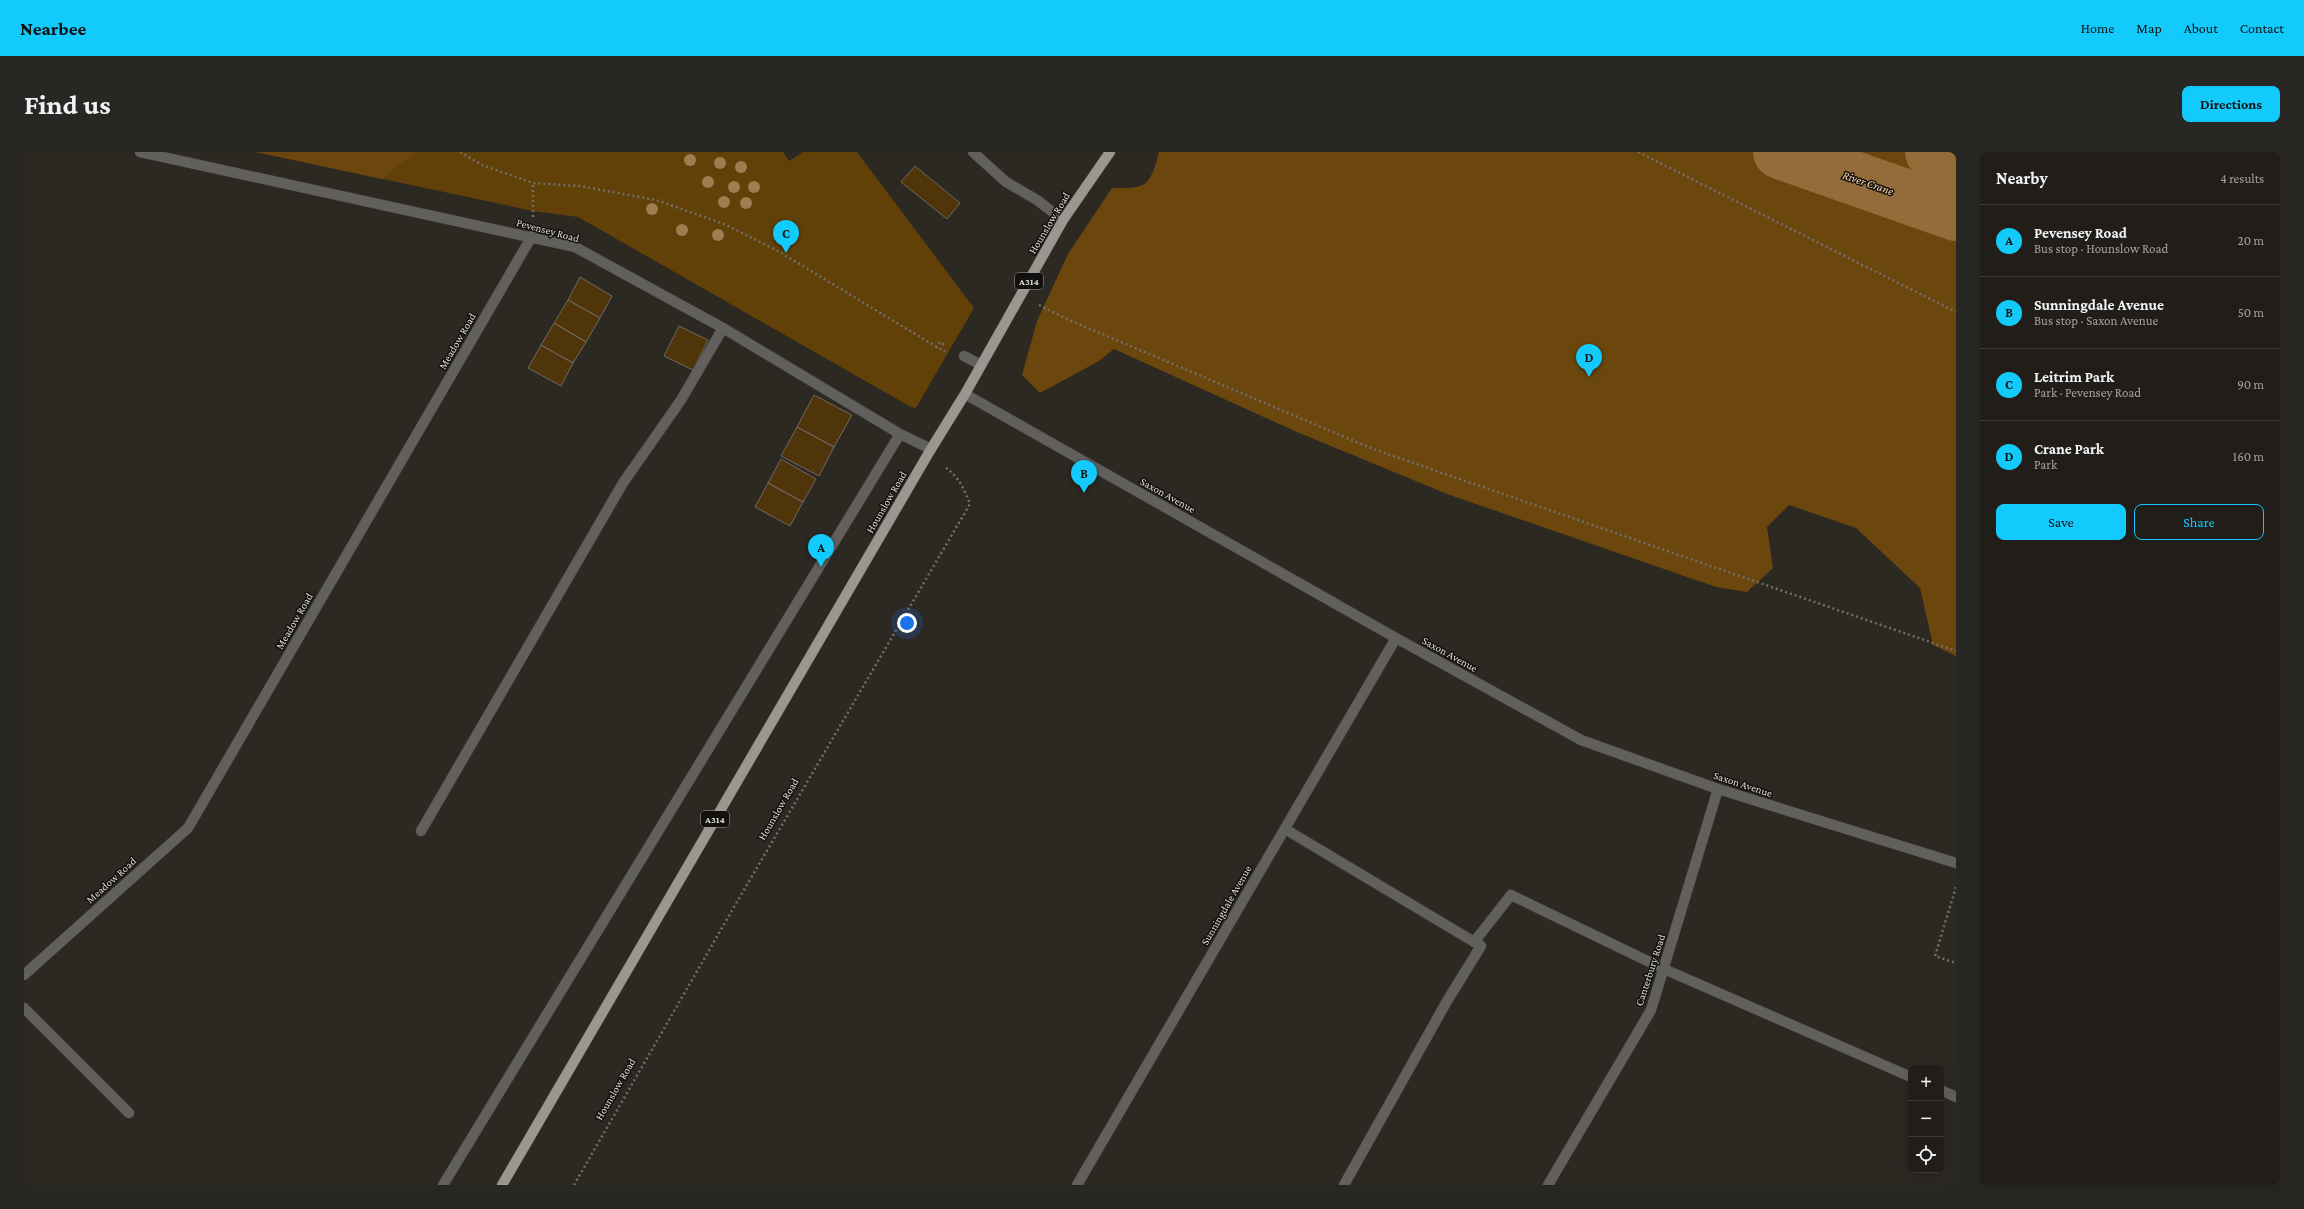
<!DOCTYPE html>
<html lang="en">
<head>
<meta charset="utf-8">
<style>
  body { margin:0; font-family:"Crimson Pro",serif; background:#292723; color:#f1f3f6 }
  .controls { position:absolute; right:12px; bottom:12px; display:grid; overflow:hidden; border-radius:8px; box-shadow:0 4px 16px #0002 }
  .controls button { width:36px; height:36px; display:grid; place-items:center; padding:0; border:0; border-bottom:1px solid #3e3c39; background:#211e1a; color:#f1f3f6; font:20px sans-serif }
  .you { position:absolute; left:883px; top:471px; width:14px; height:14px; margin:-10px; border:3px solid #fff; border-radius:50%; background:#1a73e8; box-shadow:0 0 0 6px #1a73e833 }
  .badge { display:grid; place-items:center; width:26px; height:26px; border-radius:50%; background:#12cafb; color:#111; font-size:13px; font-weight:700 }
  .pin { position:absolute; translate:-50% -33px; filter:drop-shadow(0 1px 2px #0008) }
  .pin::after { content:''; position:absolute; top:21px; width:14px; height:12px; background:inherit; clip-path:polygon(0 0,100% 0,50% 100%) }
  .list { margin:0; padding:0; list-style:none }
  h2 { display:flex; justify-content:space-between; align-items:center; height:52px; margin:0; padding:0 16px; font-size:17px }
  h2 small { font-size:13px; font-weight:400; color:#a2a2a2 }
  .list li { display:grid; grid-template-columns:26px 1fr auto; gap:12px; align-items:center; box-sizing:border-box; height:72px; padding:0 16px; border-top:1px solid #3e3c39 }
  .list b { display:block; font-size:15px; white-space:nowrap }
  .list p { margin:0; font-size:13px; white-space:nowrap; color:#a2a2a2 }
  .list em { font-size:13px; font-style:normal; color:#a2a2a2 }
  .actions { display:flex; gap:8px; padding:12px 16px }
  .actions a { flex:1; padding:9px 0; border:1px solid #12cafb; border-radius:8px; text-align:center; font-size:14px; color:#12cafb }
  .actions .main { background:#12cafb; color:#111 }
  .icon { flex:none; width:22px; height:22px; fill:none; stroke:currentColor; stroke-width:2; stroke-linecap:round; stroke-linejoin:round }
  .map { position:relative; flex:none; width:1932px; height:1033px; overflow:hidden; border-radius:8px }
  header { display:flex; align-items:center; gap:24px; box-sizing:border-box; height:56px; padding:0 20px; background:#12cafb; color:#111 }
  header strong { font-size:19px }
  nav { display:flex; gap:22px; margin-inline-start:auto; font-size:14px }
  .intro { display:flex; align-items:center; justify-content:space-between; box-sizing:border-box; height:96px; padding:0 24px }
  h1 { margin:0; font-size:28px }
  .button { padding:10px 18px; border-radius:8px; background:#12cafb; color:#111; font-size:14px; font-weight:700 }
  main { display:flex; gap:24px; padding:0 24px }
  aside { flex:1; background:#211e1a; border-radius:8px; box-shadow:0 4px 16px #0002 }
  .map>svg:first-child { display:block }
</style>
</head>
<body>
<header>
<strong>Nearbee</strong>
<nav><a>Home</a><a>Map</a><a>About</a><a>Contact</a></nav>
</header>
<div class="intro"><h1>Find us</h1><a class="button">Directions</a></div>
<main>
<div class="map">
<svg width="1932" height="1033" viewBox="0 0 1932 1033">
  <rect width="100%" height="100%" fill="#2c2822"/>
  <!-- green -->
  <path fill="#624109" d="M232,0h527l6,9 14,-9h54l117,156 -58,100 -5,-1 -333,-190 -45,-6z"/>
  <!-- forest -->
  <path fill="#6b470e" d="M232,0h160l-34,27z
    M1135,0h797v504l-23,-11 -13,-57 -64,-60 -67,-23 -22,22 6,41 -26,24 -31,-5 -269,-93 -150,-62 -183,-83 -15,12 -59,32 -18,-18 15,-54 31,-67 44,-66c35,1 38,-2 47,-36z"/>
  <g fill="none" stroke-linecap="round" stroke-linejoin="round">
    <!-- river -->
    <path stroke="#936d39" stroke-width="54" d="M1756,0l176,62
      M1908,0l24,9"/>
  </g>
  <!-- building -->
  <path fill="#50350b" stroke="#6e6963" d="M891,14l45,37 -13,16 -46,-37z
    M556,125l32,19 -12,22 -32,-18z
    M544,148l32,18 -14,24 -32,-19z
    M530,171l32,19 -13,21 -32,-18z
    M655,174l29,14 -15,30 -29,-14z
    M517,193l32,18 -12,23 -33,-18z
    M790,243l38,20 -18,32 -37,-20z
    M773,275l37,20 -15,29 -38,-20z
    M757,307l35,20 -13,23 -35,-19z
    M744,331l35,19 -13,24 -35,-19z"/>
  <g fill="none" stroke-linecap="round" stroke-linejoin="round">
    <defs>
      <path id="lane" d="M949,0l33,30 31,18 26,20
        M940,204l17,9
        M1261,677l196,117 -34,55 -103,184
        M397,679l202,-348 58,-83 42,-72
        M1450,790l37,-47 153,74 247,108
        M0,856l105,105
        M1917,938l15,7"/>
      <path id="street" d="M116,0l435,95 148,81 177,106 31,15
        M941,242l431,244 185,102 137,49 238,74
        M0,823l164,-147 344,-592
        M419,1033l457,-751
        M1053,1033l319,-547
        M1524,1033l103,-175 67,-221"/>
      <path id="primary" d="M478,1033l429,-736 34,-55 98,-174 47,-68"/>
    </defs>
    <!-- lane casing -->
    <use href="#lane" stroke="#49453f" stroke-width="11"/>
    <!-- street casing -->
    <use href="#street" stroke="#49453f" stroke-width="11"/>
    <!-- primary casing -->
    <use href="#primary" stroke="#49453f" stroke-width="11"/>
    <!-- path -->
    <path stroke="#726f69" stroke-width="2.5" stroke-dasharray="2 3" stroke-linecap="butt" d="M436,0l22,13 51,18 47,3 76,14 68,24 54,27 167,101
      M1614,0l318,160
      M509,65v-34
      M1015,153l28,14 306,130 583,202
      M912,196l4,-6 6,4
      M1932,735l-21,69 21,7
      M550,1033l160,-278 236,-403c-6,-15 -11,-27 -25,-37"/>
    <!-- lane -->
    <use href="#lane" stroke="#62605d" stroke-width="10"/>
    <!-- street -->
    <use href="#street" stroke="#62605d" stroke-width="10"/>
    <!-- primary -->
    <use href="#primary" stroke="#9b9690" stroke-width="10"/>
  </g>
  <!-- trees -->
  <g fill="#9e7d51">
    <circle cx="666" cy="8" r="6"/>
    <circle cx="696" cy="11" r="6"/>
    <circle cx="717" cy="15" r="6"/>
    <circle cx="684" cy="30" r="6"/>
    <circle cx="710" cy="35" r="6"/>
    <circle cx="730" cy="35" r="6"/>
    <circle cx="700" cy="50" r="6"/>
    <circle cx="722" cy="51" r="6"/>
    <circle cx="628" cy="57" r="6"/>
    <circle cx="658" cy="78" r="6"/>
    <circle cx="694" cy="83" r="6"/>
  </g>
  <g text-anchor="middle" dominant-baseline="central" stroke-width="3" stroke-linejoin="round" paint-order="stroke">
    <!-- shield labels -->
    <g fill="#13110f" stroke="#a29f9c" stroke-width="1">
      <rect x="991" y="121" width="28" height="16" rx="3"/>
      <rect x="677" y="659" width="28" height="16" rx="3"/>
    </g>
    <g font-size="10" font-weight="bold" fill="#dfdcd8">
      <text x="1005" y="129">A314</text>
      <text x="691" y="667">A314</text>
    </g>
    <!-- street labels -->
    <g font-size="11" fill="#dfdcd8" stroke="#13110f">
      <text transform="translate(1025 71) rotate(-59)">Hounslow Road</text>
      <text transform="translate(524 78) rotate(15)">Pevensey Road</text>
      <text transform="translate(433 189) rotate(-60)">Meadow Road</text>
      <text transform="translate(1144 343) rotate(29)">Saxon Avenue</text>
      <text transform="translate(862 350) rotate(-60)">Hounslow Road</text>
      <text transform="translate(270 469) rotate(-60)">Meadow Road</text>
      <text transform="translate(1426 502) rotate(29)">Saxon Avenue</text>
      <text transform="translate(1719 632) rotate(18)">Saxon Avenue</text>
      <text transform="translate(754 657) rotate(-60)">Hounslow Road</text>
      <text transform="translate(87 728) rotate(-42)">Meadow Road</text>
      <text transform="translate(1202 753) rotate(-60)">Sunningdale Avenue</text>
      <text transform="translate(1626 818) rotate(-72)">Canterbury Road</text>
      <text transform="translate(591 937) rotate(-60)">Hounslow Road</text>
    </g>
    <!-- water labels -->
    <g font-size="12" font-style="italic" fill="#fddaaf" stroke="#13110f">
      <text transform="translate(1844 31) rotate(19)">River Crane</text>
    </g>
  </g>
</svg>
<div class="controls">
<button>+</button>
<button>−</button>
<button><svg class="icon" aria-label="locate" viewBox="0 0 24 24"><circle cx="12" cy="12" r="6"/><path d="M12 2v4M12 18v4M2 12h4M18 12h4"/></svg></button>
</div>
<div class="you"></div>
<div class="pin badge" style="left:797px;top:415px">A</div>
<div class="pin badge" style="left:1060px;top:341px">B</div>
<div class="pin badge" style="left:762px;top:101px">C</div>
<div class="pin badge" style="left:1565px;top:225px">D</div>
</div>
<aside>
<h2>Nearby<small>4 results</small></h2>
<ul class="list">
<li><span class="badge">A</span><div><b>Pevensey Road</b><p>Bus stop · Hounslow Road</p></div><em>20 m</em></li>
<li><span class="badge">B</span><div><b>Sunningdale Avenue</b><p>Bus stop · Saxon Avenue</p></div><em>50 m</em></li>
<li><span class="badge">C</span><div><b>Leitrim Park</b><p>Park · Pevensey Road</p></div><em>90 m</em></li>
<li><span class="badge">D</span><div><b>Crane Park</b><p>Park</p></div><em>160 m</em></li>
</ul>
<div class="actions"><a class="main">Save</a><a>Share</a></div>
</aside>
</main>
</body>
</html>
